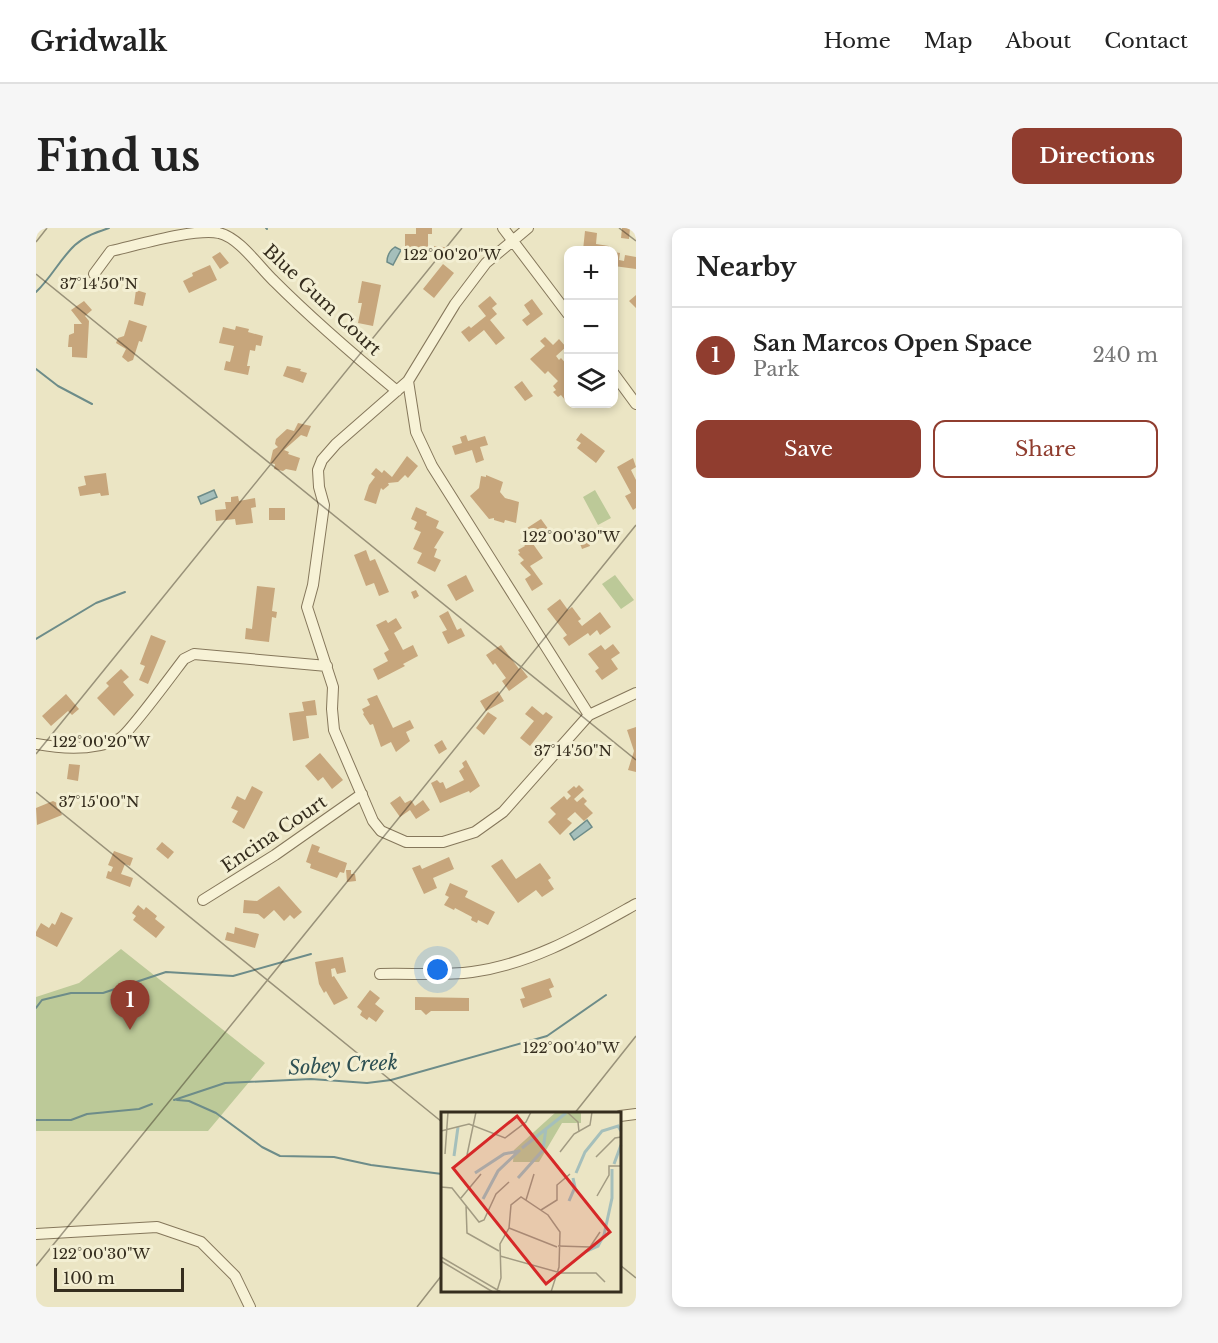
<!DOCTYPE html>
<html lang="en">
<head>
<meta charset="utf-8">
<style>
  body { margin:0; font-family:"Libre Baskerville",serif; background:#f6f6f6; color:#222 }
  .controls { position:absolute; right:18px; top:18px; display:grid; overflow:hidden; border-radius:12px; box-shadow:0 3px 9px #0003 }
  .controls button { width:54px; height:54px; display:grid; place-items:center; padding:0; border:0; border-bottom:2px solid #e0e0e0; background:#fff; color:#222; font:30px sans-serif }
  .scale { position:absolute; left:18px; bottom:15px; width:130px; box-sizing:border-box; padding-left:6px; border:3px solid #352d1e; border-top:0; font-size:16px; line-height:21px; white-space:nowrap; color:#352d1e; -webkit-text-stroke:4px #f3efd3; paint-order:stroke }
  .you { position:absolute; left:402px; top:742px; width:21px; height:21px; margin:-15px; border:4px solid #fff; border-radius:50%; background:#1a73e8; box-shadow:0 0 0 9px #1a73e833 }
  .badge { display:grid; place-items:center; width:39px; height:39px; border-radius:50%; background:#903d2f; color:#fff; font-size:20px; font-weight:700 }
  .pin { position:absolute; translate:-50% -50px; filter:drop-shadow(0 2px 3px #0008) }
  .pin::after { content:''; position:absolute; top:32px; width:21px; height:18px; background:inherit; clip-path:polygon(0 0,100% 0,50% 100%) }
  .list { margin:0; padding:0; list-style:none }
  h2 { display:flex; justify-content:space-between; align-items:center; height:78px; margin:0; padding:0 24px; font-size:26px }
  h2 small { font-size:20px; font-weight:400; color:#767676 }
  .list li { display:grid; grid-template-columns:39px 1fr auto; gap:18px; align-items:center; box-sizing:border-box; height:96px; padding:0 24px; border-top:2px solid #e0e0e0 }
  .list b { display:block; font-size:22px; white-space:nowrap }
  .list p { margin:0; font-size:20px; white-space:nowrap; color:#767676 }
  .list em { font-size:20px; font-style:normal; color:#767676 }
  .actions { display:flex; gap:12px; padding:18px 24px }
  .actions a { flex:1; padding:14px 0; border:2px solid #903d2f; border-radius:12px; text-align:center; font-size:21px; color:#903d2f }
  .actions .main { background:#903d2f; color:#fff }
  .icon { flex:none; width:33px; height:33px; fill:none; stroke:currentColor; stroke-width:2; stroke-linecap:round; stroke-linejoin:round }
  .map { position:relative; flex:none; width:600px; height:1079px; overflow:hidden; border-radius:12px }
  header { display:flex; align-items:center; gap:36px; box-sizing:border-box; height:84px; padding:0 30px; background:#fff; border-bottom:2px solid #e0e0e0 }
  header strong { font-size:28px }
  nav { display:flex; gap:33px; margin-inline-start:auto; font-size:21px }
  .intro { display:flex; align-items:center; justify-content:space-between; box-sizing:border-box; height:144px; padding:0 36px }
  h1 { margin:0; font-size:42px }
  .button { padding:15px 27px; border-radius:12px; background:#903d2f; color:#fff; font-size:21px; font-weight:700 }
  main { display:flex; gap:36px; padding:0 36px }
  aside { flex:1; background:#fff; border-radius:12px; box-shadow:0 3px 9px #0003 }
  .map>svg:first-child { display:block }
</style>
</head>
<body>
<header>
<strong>Gridwalk</strong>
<nav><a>Home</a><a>Map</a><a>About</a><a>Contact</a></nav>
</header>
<div class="intro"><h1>Find us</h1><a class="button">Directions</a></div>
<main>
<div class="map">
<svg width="600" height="1079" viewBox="0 0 600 1079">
  <rect width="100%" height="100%" fill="#ebe5c4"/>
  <!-- green -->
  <path fill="#bcc998" d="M559,262l16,28 -13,7 -15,-28z
    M579,347l19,25 -13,9 -19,-25z
    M85,721l144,114 -57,68h-172v-134l43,-14z"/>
  <!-- water -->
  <path fill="#a5bfbb" stroke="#6d8c89" stroke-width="1.5" d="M359,19l6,3 -8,15 -6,-3c0,-7 2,-11 8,-15z
    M178,262l3,7 -16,7 -3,-7z
    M551,592l5,7 -18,13 -4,-6z"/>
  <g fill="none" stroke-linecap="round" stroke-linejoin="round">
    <!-- stream -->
    <path stroke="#6d8c89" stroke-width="2" d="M230,0l1,1
      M0,64c15,-14 24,-33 39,-47 10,-9 22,-13 34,-17
      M0,141l22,17 34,18
      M0,411l60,-36 29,-11
      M0,780l6,-8 29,-7h32l63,-21 67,4 78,-22
      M138,872l51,-17 86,-4 56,4 24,-3 156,-44 59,-41
      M141,872l12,1 27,12 46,34 18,9 54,1 37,8 71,9
      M0,892h35l16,-6 52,-5 13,-5"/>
  </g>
  <!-- building -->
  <path fill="#c7a67c" d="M380,0h16v6h-4v13h-4v10h-19v-23h11z
    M586,0h8l-1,11 -8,-1z
    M549,3l12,2 -1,11 13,2 -1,4h-25z
    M398,18l19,2 -2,11 -18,-2z
    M184,24l9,11 -9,6 -8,-12z
    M578,24l6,1 -1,7 5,1 1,-6 11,2v12l-22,-3z
    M407,36l11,9 -20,25 -11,-9z
    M174,37l7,15 -28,13 -6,-12 10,-5 -1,-3z
    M326,53l19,4 -8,41 -15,-3 4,-20h-4z
    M100,62l10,3 -3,13 -9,-2z
    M600,67v13l-7,-7z
    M454,68l7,8 -5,4 5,6 -7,6 15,18 -9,7 -12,-15 -15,12 -8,-10 8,-6 2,2 15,-12 -8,-10z
    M496,71l11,15 -16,12 -5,-6 8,-6 -6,-9z
    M48,73l8,9 -7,6 4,5 -2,37 -15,-1v-10h-4l1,-12 5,-2v-9h8l-11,-14z
    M93,92l18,6 -5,16 -3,-1 -6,19 -5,2 -6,-5 4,-8 -10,-6 2,-5 6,-2z
    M200,98l13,3 -1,3 15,4 -2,10 -5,-1 -1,6 -5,-1 -3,16h3l-2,9 -24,-5 2,-9 4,1 4,-16 -15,-3 4,-16 12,3z
    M509,109l8,8 6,-6 7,8 -10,9 3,4 2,-2 7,8v32l-3,2 -4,-5 -3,2 -5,-5 3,-2 -3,-4 5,-5 -10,-10 -3,3 -15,-15 15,-13 -5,-5z
    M251,138l14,3 -1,2 7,2 -4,10 -20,-7z
    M486,153l11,15 -8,5 -11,-14z
    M262,195l13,3 -4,11 -6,-2 -17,15 5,2 -1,2 12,4 -4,13 -10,-2 -3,2 -9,-2 1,-5 -5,-1 3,-13 5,-3 -3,-3 1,-5 11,-10 7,2z
    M545,205l24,18 -9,12 -19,-15 4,-5 -5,-3z
    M430,207l2,6 17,-5 3,9 -8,2 4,13 -8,3 -4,-13 -17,5 -3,-9 10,-3 -2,-6z
    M371,228l11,10 -10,12 -3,-3 -7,7 -10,1 1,2 -6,5 -2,-2 -5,16 -12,-4 5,-15 6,-8 -4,-3 5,-6 6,5 2,-3 8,7z
    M597,230l3,9 -5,3 5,10v28l-3,2 -8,-14 6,-3 -14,-26z
    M70,245l3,22 -8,1 -1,-3 -20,3 -2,-9 8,-2 -2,-9z
    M450,247l17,7 -3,10 5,6 14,4 -3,21 -11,-3 -1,3 -10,-3v-2l-5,1 -19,-23 9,-8 2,-12 5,1z
    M202,268l1,5 16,-3 1,9 -5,1 2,15 -17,2 -1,-6 -19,2 -1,-11 11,-1 -1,-7h6v-5z
    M380,279l11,5 -1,3 13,6 -3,7 8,4 -10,16 3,1 -3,8 7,3 -6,12 -18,-9 5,-10 -9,-4 8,-17 -7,-3 3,-7 -6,-3z
    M233,280h16v12h-16z
    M505,291l8,11 -18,11 12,17 -13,8 13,18 -11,7 -7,-12 6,-4 -11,-12 4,-3 -6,-6 2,-1 -2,-3 7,-4 -2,-3 6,-4 -5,-9z
    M551,310l3,8 -8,3 -3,-8z
    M330,322l4,11 5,-2 14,33 -10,4 -5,-13 -8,3 -12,-31z
    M430,347l8,16 -18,10 -9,-16z
    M221,358l18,2 -3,23 5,1 -1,6 -4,-1 -3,25 -24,-3 1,-11 6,1z
    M380,362l3,6 -5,3 -3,-7z
    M524,371l8,11 4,-3 9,12 -3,2 4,5 18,-14 11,15 -11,8 -3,-5 -7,6 -2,-3 -19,13 -6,-8 4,-3 -20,-26z
    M412,383l9,19 4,-2 4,8 -17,8 -6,-12 5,-2 -8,-14z
    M360,390l6,10 -8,5 9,17 10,-5 5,11 -15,8 2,2 -27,14 -5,-11 15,-8 -4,-8 5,-3 -13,-25 10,-5 2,3z
    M115,407l15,6 -18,43 -9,-4 6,-14 -5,-2z
    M577,416l7,9 -9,6 7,10 -16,11 -7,-9 4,-3 -11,-14 13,-9 4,5z
    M465,417l18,24 2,-1 7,9 -19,14 -7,-10 4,-3 -11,-15 -2,2 -7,-10z
    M85,441l8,8 -6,5 11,13 -20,21 -17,-18 12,-12 -3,-3z
    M462,463l6,10 -18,10 -6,-10z
    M30,466l13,15 -7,6 -4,-4 -17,15 -9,-10z
    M341,467l16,33 17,-8 4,8 -8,4 4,9 -14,11 -5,-10 -10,5 -8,-23 -3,1 -7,-11 1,-1 -2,-4 8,-4 -3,-6z
    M279,472l2,15 -11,1 3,22 -16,3 -4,-28 15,-2 -2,-9z
    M496,478l11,9 3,-3 7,5 -23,29 -10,-8 14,-17 -9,-7z
    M452,484l9,6 -13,17 -8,-7z
    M600,499v45l-8,-2 6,-19 -7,-21z
    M406,512l5,9 -8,5 -5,-9z
    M284,525l23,27 -11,9 -9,-12 -5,4 -13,-15z
    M430,532l14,26 -10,7 -1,-2 -29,12 -9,-20 6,-3 3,3 3,-1 3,7 18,-9 -5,-9 5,-4 -2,-4z
    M33,536l11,1 -2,16 -11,-2z
    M543,557l5,5 -10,9 3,3 6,-5 4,4 -3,3 9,9 -9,8 -9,-9 -8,7 5,4 -12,12 -12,-13 8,-8 -6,-6 14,-12 3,4 4,-4 -4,-4 7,-6 2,2z
    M216,558l11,6 -19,37 -12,-7 6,-11 -7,-3 6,-12 8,4z
    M364,568l5,7 6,-3 4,6 8,-6 7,10 -14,9 -6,-9 -10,7 -10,-14z
    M17,573l4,2 5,12 -25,10 -1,-17z
    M126,614l12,10 -6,7 -12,-10z
    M276,616l8,3 -2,5 29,11 -3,10 -4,-1 -3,6 -27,-10 1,-4 -5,-2z
    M78,623l19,7 -3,8 -5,-2 -4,10 12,4 -3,9 -24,-9 2,-7 3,1 2,-5 -5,-2z
    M413,629l5,12 -21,9 4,10 -13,6 -12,-26 8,-3 2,4z
    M466,631l14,20 24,-16 11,15 -3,2 6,9 -12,8 -6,-7 -18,13 -27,-37z
    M310,642h5v4h4l1,7 -9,1z
    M414,655l18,8 -3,6 30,15 -7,13 -10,-5 -1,3 -6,-3 1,-3 -17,-9 -1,2 -10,-5 5,-8 -4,-2z
    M243,658l23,26 -8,7 -4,-4 -6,6 -10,-11 -10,9 -6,-5 -15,-1 1,-13 13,1z
    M102,677l6,5 2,-3 11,9 -2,3 10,8 -9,11 -23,-18 3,-4 -4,-3z
    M25,684l12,6 -16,29 -21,-11v-4l5,-9 8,5 3,-5 3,2z
    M199,699l24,7 -4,14 -30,-8 2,-8 7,2z
    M307,729l3,15 -9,2 -2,-6 -4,1 1,8 2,-1 14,22 -14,7 -8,-14 -2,2 -5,-9 -4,-22z
    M514,750l4,9 -5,2 3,8 -29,11 -3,-9 5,-1 -4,-10z
    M334,762l10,8 -5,6 9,7 -8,11 -7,-5 -2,3 -7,-5 2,-4 -5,-4z
    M379,769l54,1v13h-38l-5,4 -5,-5h-6z"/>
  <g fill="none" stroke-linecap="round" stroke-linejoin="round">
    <defs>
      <path id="minor" d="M467,0l65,86
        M492,0l-42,35 -31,41 -47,77 -72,63 -14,16 -4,10 1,17 5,18 -11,80 -6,22 26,80 -1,22 2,21 39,91 8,10 25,11h37l32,-10 28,-20 86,-97 47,-22
        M58,46l17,-23c27,-6 84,-23 108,-18 21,5 40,34 55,48 39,39 81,75 123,110
        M578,146l22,30
        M372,153l8,51 16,34 157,249
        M0,516c27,5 57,7 83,-5 9,-4 55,-67 65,-80l10,-5 133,12
        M167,672l72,-45 87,-61
        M344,746c30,-1 62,2 92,-2 60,-8 112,-39 164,-68
        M584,888l16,-2
        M0,1006l121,-7 44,15 34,34 15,31"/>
    </defs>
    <!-- minor casing -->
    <use href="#minor" stroke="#85775b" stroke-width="12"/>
    <!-- minor -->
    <use href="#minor" stroke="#f7f2d6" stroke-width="10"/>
  </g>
  <!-- ticks -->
  <path fill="none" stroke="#352d1e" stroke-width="1.5" stroke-opacity="0.45" d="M583,0l17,13M0,14l11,-14M0,46l600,486M0,526l426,-526M0,564l406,330M538,886l62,-78M584,1037l16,13M0,1038l600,-741M381,1079l25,-32"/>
  <g text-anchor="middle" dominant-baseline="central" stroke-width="6" stroke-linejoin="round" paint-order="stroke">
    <!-- street labels -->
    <g font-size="18" fill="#352d1e" stroke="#f3efd3">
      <text transform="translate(286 72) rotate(43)">Blue Gum Court</text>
      <text transform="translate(238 606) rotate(-34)">Encina Court</text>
    </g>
    <!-- water labels -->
    <g font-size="20" font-style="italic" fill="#2f5154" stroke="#f3efd3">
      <text transform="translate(307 837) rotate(-3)">Sobey Creek</text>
    </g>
  </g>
  <!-- overview -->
  <g transform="translate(405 884)">
    <rect width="180" height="180" fill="#ebe5c4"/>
    <path d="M115,0h25v11h-19l-23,39h-26l1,-12z" fill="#bcc998"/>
    <path fill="none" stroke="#a5bfbb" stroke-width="3" d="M81,36l44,-35M13,44l4,-29M173,52l7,-19M34,61l29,-19 15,-3M135,61l9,-21 17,-21 16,-5 3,5M77,66l25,-28 3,-22M42,87l15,-28 22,-21M128,89l6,-14 -2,-9M144,140l13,-6 6,-11 8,-37v-29"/>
    <path fill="none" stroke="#a29b82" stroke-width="1.5" d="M126,0l11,10 1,10M0,19l28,-7 36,14 21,-16 5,-10M119,40l14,-18 16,-9 2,-13M4,42l3,-42M26,43l9,-43M155,45l19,-19 6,-1M0,75l11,1 27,34 5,-2 12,-26 13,-12M156,84l12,-21v-9h12M20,86l20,-24M85,88l8,-26M25,93l1,28 32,18M100,98l16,-10v-15l13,-11M68,116l48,19M117,134l32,1 10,-15M59,144l61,17h35l9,9M0,145l60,35M0,149l52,31M56,179l4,-13 -1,-34 9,-16 2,-23 10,-8 27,18 12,17 -1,35 -8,25"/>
    <path fill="#d62828" fill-opacity="0.15" stroke="#d62828" stroke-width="3" d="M76,4l93,116 -64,52 -93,-116z"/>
    <rect width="180" height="180" fill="none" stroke="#352d1e" stroke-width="3"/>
  </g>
  <g font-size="15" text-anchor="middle" fill="#352d1e" stroke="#f3efd3" stroke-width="6" stroke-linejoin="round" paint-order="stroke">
    <text x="416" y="32">122°00'20"W</text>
    <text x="63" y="61">37°14'50"N</text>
    <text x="535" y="314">122°00'30"W</text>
    <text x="65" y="519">122°00'20"W</text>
    <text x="537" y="528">37°14'50"N</text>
    <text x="63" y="579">37°15'00"N</text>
    <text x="535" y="825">122°00'40"W</text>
    <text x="65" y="1031">122°00'30"W</text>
  </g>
</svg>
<div class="controls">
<button>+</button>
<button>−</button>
<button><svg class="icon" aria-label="layers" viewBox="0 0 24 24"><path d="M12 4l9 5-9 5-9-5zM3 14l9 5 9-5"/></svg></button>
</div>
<div class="scale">100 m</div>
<div class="you"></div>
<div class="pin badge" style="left:94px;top:802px">1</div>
</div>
<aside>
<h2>Nearby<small></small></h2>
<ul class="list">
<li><span class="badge">1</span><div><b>San Marcos Open Space</b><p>Park</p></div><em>240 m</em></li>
</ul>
<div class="actions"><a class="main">Save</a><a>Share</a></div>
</aside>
</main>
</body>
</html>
